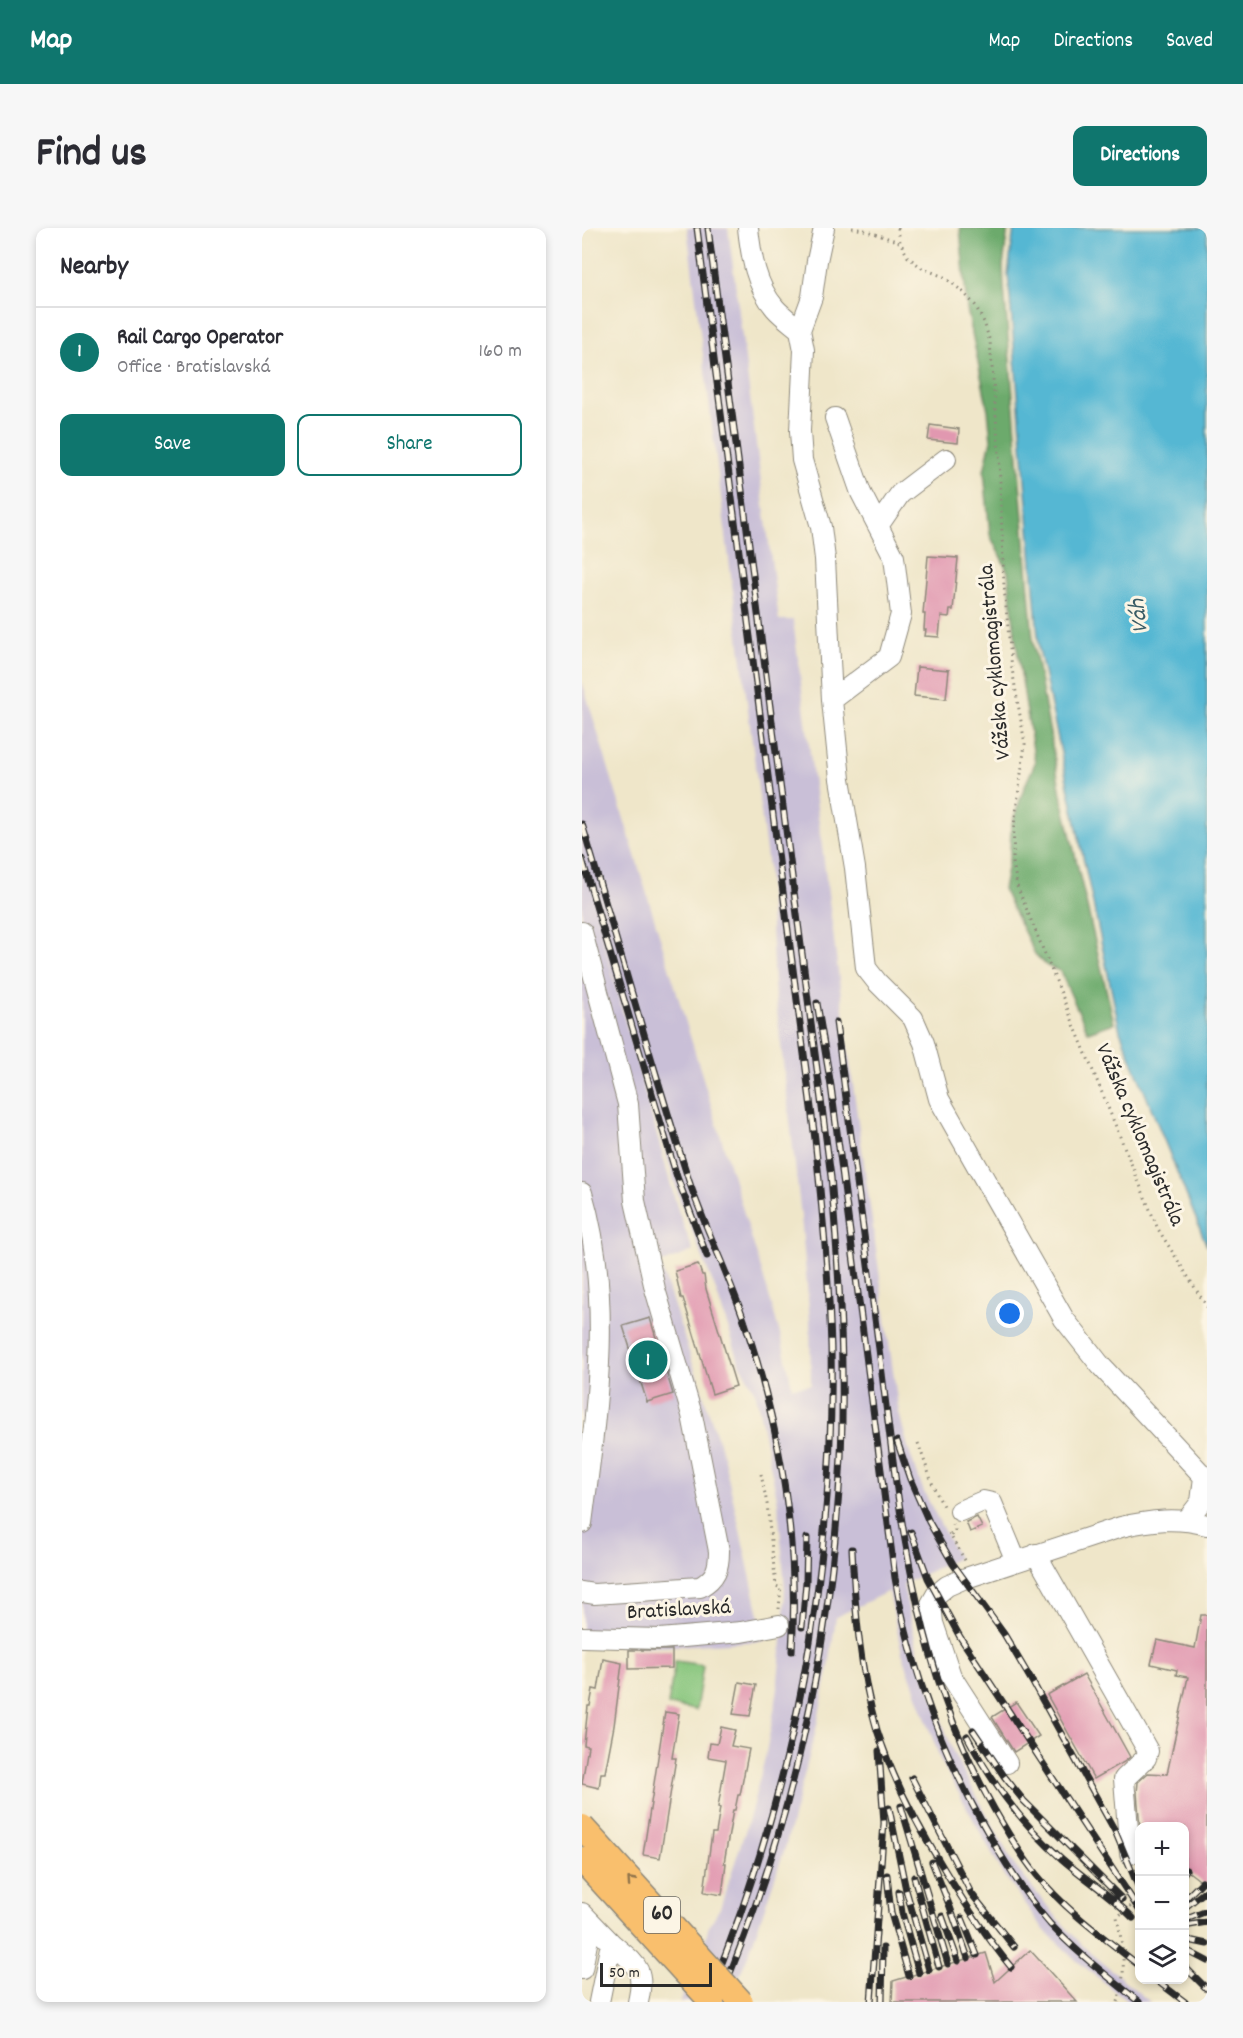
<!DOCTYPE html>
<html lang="en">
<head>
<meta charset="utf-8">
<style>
  body { margin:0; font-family:Dekko,sans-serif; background:#f7f7f7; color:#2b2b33 }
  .controls { position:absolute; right:18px; bottom:18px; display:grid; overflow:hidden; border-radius:12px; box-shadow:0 3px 9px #0003 }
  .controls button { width:54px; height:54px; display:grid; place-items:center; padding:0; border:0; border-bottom:2px solid #e1e1e2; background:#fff; color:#2b2b33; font:30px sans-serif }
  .scale { position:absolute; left:18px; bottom:15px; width:112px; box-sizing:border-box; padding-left:6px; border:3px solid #2b2b2b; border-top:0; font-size:16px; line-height:21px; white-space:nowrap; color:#2b2b2b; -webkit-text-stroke:4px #fcf5e5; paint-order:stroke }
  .you { position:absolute; left:428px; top:1086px; width:21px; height:21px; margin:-15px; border:4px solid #fff; border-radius:50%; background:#1a73e8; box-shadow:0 0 0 9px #1a73e833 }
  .badge { display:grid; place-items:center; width:39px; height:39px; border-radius:50%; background:#0f766e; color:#fff; font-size:20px; font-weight:700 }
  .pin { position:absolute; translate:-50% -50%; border:3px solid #fff; box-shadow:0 2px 6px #0006 }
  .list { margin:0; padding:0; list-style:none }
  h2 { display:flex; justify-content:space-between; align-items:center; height:78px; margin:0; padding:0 24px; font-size:26px }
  h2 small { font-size:20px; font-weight:400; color:#7c7c81 }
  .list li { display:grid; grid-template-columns:39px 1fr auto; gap:18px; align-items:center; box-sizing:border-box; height:90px; padding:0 24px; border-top:2px solid #e1e1e2 }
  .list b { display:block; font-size:22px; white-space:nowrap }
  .list p { margin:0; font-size:20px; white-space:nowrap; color:#7c7c81 }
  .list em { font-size:20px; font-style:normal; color:#7c7c81 }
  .actions { display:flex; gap:12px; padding:18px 24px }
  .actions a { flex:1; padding:14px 0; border:2px solid #0f766e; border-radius:12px; text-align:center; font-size:21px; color:#0f766e }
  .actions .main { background:#0f766e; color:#fff }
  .icon { flex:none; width:33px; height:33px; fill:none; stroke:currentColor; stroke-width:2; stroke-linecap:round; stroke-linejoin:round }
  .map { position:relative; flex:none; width:625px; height:1774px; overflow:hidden; border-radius:12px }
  header { display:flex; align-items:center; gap:36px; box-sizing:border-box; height:84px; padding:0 30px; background:#0f766e; color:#fff }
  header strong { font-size:28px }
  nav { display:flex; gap:33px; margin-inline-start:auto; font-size:21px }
  .intro { display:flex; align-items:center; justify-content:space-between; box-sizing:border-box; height:144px; padding:0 36px }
  h1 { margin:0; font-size:42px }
  .button { padding:15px 27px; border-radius:12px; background:#0f766e; color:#fff; font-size:21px; font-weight:700 }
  main { display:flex; gap:36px; padding:0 36px }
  aside { flex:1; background:#fff; border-radius:12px; box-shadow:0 3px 9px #0003 }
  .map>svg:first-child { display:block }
</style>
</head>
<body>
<header>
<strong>Map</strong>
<nav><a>Map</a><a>Directions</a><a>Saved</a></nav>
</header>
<div class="intro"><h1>Find us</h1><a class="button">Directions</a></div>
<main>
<aside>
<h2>Nearby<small></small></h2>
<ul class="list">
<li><span class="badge">1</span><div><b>Rail Cargo Operator</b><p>Office · Bratislavská</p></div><em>160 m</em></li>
</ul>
<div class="actions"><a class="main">Save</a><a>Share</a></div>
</aside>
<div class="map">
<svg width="625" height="1774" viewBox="0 0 625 1774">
  <rect width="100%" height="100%" fill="#fcf5e5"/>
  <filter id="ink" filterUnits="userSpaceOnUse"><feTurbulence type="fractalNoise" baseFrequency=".0167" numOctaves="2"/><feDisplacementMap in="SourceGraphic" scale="12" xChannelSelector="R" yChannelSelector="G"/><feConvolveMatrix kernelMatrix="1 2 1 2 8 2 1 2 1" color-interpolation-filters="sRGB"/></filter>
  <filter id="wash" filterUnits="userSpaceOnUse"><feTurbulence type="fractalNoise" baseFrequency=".008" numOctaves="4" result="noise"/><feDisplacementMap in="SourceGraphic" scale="24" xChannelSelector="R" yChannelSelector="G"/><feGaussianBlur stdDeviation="1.35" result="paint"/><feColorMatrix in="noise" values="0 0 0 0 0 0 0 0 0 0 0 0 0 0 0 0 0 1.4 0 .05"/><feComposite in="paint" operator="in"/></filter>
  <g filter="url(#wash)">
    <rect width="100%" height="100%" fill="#efe6c9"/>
    <!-- industrial -->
    <path fill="#c9bfd7" d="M105,0h41l51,392h14l56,437 50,356 10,38 15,41 34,66 -55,26 17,78 34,92 60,111 40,49 30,33 66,55h-22l-52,-42 -33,-31 -39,-54 -64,-116 -38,-106 -13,-62 -53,26 -7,50 -14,67 -30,114 -36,105 -12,28 -7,21h-50l23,-55 6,-21 11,-18 29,-89 16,-61 13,-69v-9l6,-59 1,-32 -7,-86 -22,-109 -17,-33 -24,-73 -35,-87 -88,-299 85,305 16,44 -33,13 63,191 42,186 -106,6 -77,-3v-963l186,611 14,49 10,46 19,-2 -1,-64 -9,-105 -27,-231 -6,-118z"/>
    <!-- green -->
    <path fill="#86c57c" stroke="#587854" stroke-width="1.5" d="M93,1433l28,4 -7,45 -28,-5z"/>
    <!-- forest -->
    <path fill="#6caa6c" stroke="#4c6a4c" stroke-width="1.5" d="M378,0h48l-5,38 1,21 29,353 28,154 53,229 -26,9 -28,-61 -13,-5 -12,-12 -32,-65 7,-36 1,-26 13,-39 11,-25 -19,-121 -8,-70 -18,-37 -6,-64 7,-31 -3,-30 -21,-101z"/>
    <!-- water -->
    <path fill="#54b7d3" stroke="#40717f" stroke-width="1.5" d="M432,0h193v1018l-87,-215 -81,-382 -31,-375z"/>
    <g id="blocks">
      <!-- building -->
      <path fill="#e198b0" d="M348,197l29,4 -1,14 -30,-3z
        M346,328l30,2 -5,52h-3l-1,7 -8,-1 -2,21 -14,-1 1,-6h-2l1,-16h-2z
        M335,439l32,3 -3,29 -32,-3z
        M116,1036l4,11h2l2,14 30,97 -24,8 -29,-96h-2l-6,-27z
        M68,1090l23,76 -26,8 -24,-76z
        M395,1289l5,10 -12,5 -4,-10z
        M619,1387h6v271l-22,-17v-42h-45l-3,-34 1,-11 10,-9 19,1 21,-97 -12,-2 1,-5 -26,-6 6,-24 38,8z
        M47,1422h43v18l-43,1z
        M21,1431l19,4 -8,63 -9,47h-4l-2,15 -17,-4 6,-38 -4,-1 4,-39h2l3,-17 5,1z
        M502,1446l46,83 -6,5 -30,17 -47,-84z
        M157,1454l17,3 -6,31 -17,-2z
        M434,1474l23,34 -25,16 -22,-35z
        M83,1484l14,2 -7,44h4l-16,100 -17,-3z
        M139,1499l14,3 -4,16 18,3 -9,46h-2l-3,15h-2l-9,53h2l-4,32 -18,-3 8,-59h4l4,-25 -2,-1 8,-47 -18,-3 2,-14 7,1z
        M448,1722l47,52h-185l1,-21 93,-28 9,29z"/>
    </g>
  </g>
  <g filter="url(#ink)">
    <use href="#blocks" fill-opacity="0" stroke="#8d887a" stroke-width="1.5"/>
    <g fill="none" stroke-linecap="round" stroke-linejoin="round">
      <defs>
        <path id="minor" d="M166,0c3,28 8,58 27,80 7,8 17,15 25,22
          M242,0l-7,33 -5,36 -12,33 4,20 -4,81 2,29 19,67 4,32 7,141 8,79 15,89 11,100 11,14 36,36 11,25 15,56 125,220 37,47 106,114
          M296,298l22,-32 46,-35
          M250,472l57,-43 12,-43 -7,-57 -33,-64 -26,-75
          M0,704l46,172 7,97 20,88 37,126 27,136c0,17 -3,27 -19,36l-106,7 -12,-2
          M0,965c32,108 14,221 0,330
          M378,1283l23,-10 9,2 24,58
          M605,1292l14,-18 3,-25
          M454,1326l112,197 -2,7 -22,21 6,75
          M0,1409l78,2 81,-7 38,-7
          M425,1535l-56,-87 -18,-53 -2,-19 5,-9 11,-9 16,-7 158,-52c30,-7 56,-10 86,-2
          M0,1685l29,30 -12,59
          M29,1715c24,21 35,24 27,59
          M0,1741l9,-46"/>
      </defs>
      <!-- minor casing -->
      <use href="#minor" stroke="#8d887a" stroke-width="22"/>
      <!-- path -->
      <path stroke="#8d887a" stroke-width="3" stroke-dasharray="1.5 4.5" stroke-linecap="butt" d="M270,0l12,2 35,12
        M316,0l2,14 8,15 14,11 22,9 18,14 13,14 9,17 6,20 9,112 5,133 8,82 13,75 -11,81 -1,37 4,24 141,343 49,78
        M336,1215l16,45 10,20
        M179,1246l6,30 9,82 5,2
        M367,1305l17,29
        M369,1308l4,-6 -2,-5
        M197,1381l2,-24
        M553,1641l5,12
        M536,1774c9,-31 5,-54 -1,-85l23,-18"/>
      <!-- minor -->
      <use href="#minor" stroke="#fff" stroke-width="20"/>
      <defs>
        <path id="rail" d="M115,0l118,911c7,69 14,139 16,208 4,225 -37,448 -125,655
          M126,0l123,949c8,93 14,186 10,280 -9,186 -49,373 -123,545
          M0,596c36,119 69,239 107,357 16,47 39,92 55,139 36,107 55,218 48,331
          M0,631l95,318 30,79
          M235,775l14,83 64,492c15,88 45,170 89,248 19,34 40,68 66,98 27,29 59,53 89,78
          M254,794c14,109 29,218 43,327 20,160 34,317 115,460 13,23 26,45 42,65 29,36 67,63 104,92
          M315,1213l13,38 19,43 24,42 51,70 29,49 82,148 25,60
          M329,1304l17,46 32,59 180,274
          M270,1321c3,60 8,123 25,181 16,50 40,95 67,139 21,35 42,68 67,98
          M220,1399l4,-45 1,-44
          M391,1502l31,46 20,25 98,98
          M385,1508c24,46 56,89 95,123 23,20 50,37 71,59
          M330,1550l59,115 43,54
          M319,1578l47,158
          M307,1580l17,82 23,80
          M350,1634l18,45 18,51
          M602,1645l2,-3
          M305,1647l4,38 18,63
          M332,1649l25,90
          M317,1664l3,21 17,60
          M605,1669l15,-15
          M602,1680l23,-18
          M360,1688l16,45
          M380,1690l15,37
          M602,1692l23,-9
          M602,1698l23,-4
          M602,1711l23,5
          M602,1721l23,12
          M602,1738l23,23
          M574,1752l29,22
          M289,1774l13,-179 -5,-72
          M300,1774l1,-54"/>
      </defs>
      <!-- rail casing -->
      <use href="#rail" stroke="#2b2b2b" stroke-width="7"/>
      <!-- rail -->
      <use href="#rail" stroke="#fcf5e5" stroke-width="4.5" stroke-dasharray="14" stroke-linecap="butt"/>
      <defs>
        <path id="major-bridge" d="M0,1599l159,175
          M0,1632l130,142"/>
      </defs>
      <!-- major-bridge casing -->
      <use href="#major-bridge" stroke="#8d887a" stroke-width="27" stroke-linecap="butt"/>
      <!-- major-bridge -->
      <use href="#major-bridge" stroke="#f9bf6d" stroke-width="24"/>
    </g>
    <!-- one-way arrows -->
    <defs><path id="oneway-chevron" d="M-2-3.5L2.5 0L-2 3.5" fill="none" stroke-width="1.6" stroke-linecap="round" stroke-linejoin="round" transform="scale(1.5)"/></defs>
    <use stroke="#92754c" href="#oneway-chevron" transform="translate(49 1653) rotate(-132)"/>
  </g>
  <g text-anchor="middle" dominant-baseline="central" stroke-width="6" stroke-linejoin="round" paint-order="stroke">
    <!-- shield labels -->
    <rect fill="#fcf5e5" stroke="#6a6863" stroke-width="1.5" x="62" y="1669" width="36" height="36" rx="4.5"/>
    <g font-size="21" font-weight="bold" fill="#2b2b2b">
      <text x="80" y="1687">60</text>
    </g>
    <!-- street labels -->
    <g font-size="22" fill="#2b2b2b" stroke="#fcf5e5">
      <text transform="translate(414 434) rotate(-95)">Vážska cyklomagistrála</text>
      <text transform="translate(557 907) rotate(67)">Vážska cyklomagistrála</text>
      <text transform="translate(97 1383) rotate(-3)">Bratislavská</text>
    </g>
    <!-- water labels -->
    <g font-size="24" font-style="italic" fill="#395c66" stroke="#fcf5e5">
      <text transform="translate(558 388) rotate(-97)">Váh</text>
    </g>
  </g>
</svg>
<div class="controls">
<button>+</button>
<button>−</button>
<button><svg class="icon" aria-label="layers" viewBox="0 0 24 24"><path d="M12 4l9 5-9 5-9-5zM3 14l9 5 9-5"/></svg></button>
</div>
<div class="scale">50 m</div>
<div class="you"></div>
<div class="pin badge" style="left:66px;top:1132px">1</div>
</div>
</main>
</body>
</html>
